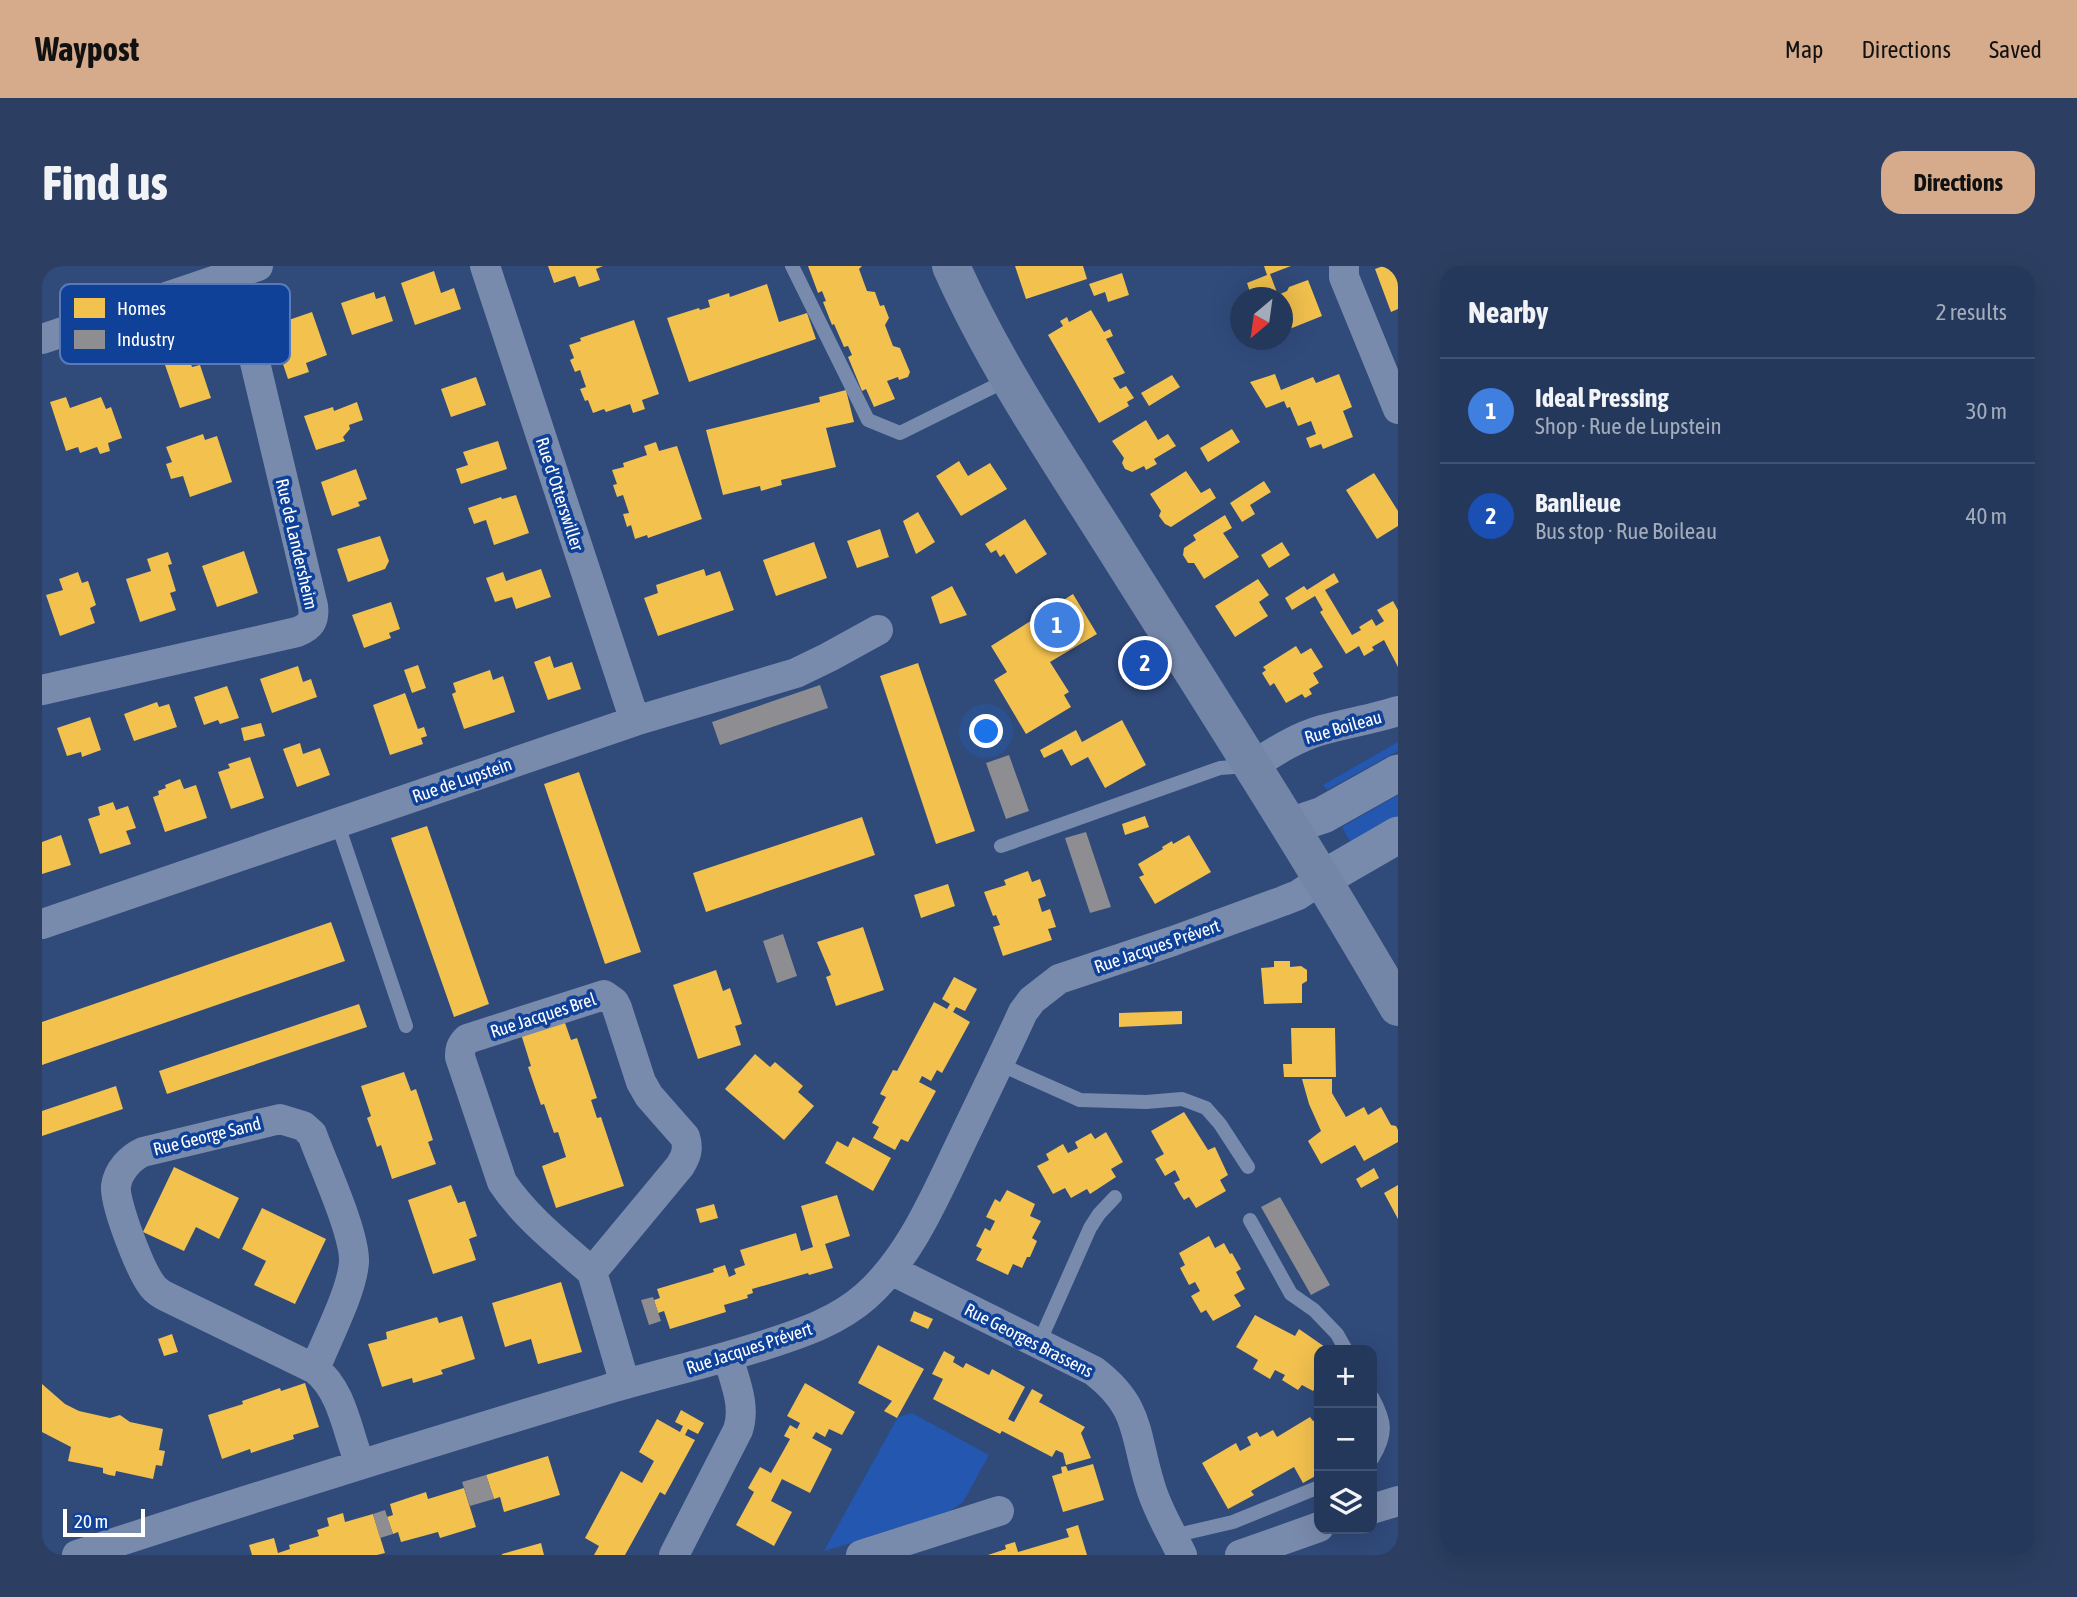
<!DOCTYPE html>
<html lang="en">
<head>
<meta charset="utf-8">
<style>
  body { margin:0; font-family:"Asap Condensed",sans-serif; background:#2c3f62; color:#f1f3f6 }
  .controls { position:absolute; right:21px; bottom:21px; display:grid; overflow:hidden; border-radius:14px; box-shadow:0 7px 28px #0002 }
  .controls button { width:63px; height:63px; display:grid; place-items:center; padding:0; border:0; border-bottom:2px solid #415272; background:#24385c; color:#f1f3f6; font:35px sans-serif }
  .compass { position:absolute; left:1188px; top:21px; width:63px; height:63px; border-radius:50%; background:#24385c; box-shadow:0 7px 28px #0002; rotate:209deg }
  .scale { position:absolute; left:21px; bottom:18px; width:82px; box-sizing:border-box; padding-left:7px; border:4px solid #fff; border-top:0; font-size:19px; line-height:24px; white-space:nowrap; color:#fff; -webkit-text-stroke:5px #104199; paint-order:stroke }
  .you { position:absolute; left:945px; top:466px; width:24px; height:24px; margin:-18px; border:5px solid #fff; border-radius:50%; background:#1a73e8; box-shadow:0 0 0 10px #1a73e833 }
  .badge { display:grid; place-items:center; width:46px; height:46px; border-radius:50%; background:#d6ab8b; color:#fff; font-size:23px; font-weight:700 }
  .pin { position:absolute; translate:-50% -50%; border:4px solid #fff; box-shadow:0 2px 7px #0006 }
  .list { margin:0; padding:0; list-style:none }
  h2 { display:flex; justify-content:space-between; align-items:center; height:91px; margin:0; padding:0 28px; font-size:30px }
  h2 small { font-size:23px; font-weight:400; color:#a3acbb }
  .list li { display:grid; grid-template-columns:46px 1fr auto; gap:21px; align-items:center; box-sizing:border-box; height:105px; padding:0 28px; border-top:2px solid #415272 }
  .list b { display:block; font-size:26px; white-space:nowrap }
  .list p { margin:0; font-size:23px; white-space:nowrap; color:#a3acbb }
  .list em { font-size:23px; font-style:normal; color:#a3acbb }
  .icon { flex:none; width:38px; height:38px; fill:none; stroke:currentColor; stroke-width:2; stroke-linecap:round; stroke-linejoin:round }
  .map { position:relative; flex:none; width:1356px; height:1289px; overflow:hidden; border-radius:21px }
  header { display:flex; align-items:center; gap:42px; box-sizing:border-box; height:98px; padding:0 35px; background:#d6ab8b; color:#111 }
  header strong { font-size:33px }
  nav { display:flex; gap:38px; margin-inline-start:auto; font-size:24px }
  .intro { display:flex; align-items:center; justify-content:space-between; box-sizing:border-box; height:168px; padding:0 42px }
  h1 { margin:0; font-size:49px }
  .button { padding:18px 32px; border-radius:21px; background:#d6ab8b; color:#111; font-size:24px; font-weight:700 }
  main { display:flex; gap:42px; padding:0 42px }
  aside { flex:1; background:#24385c; border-radius:21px; box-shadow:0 7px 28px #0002 }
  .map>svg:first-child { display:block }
</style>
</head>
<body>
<header>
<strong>Waypost</strong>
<nav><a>Map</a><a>Directions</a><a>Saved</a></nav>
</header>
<div class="intro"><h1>Find us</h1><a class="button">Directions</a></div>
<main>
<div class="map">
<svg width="1356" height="1289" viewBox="0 0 1356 1289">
  <rect width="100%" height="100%" fill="#304a7a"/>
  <!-- green -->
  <path fill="#2457b0" d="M1356,476v9l-71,39 -4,-5z
    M1356,529v24l-46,26 -10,-18z
    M870,1147l77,42 -26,47 -20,14 -119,35 74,-134z"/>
  <!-- homes -->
  <path fill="#f2c14e" d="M506,0h55l-7,3 4,11 -21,7 -4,-11 -21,7z
    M766,0h54l-3,3 8,22 8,1 5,14 4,-1 5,13 -4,7 8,21 7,2 10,24 -2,5 -9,3 -1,-3 -11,4 8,18 -21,8 -8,-18 -4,2 -14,-34 4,-2 -4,-9 -4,1 -10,-23 -2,1 -9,-23 3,-1 -4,-10 -4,2z
    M973,0h68l4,13 -61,20z
    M1222,0h27l-21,8 8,21 9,-4 2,-4 19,-7 14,36 -40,16v-34h-30l-5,-15 20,-8z
    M1341,0h15v43l-7,3 -16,-43z
    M392,5l7,22 13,-5 7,21 -46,16 -14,-42z
    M1080,7l7,22 -21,7 -3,-10 -11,4 -5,-12z
    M725,18l12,38 28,-9 9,26 -127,43 -22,-64 32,-10 1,2 10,-3 -2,-7 21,-7 1,4z
    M332,26l2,7 9,-3 8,25 -41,14 -11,-32z
    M1049,44l13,22 6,-3 3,7 -7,3 19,34 -12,5 7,11 6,-3 8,12 -7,4 2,4 -30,17 -51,-88 15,-9 -3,-5 7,-4 2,5z
    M270,46l15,43 -21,8 3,9 -21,7 -12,-36 7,-2 -6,-17z
    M592,54l25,74 -17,6 3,9 -12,4 -3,-9 -24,8 -2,-3 -11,4 -5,-13 -3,1 -5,-12 6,-2 -6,-17 -5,2 -5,-12 4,-2 -5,-13 12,-4 -1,-3z
    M146,89l4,12 8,-2 11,33 -31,10 -16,-46z
    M1233,108l6,16 32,-13 3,6 23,-9 13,33 -9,4 10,26 -30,12 -2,-5 -11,4 -4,-10 10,-4 -5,-13 -13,5 -8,-19 -3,1 -3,-7 -18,7 -16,-26z
    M1130,109l8,12 -31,19 -8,-13z
    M434,111l10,28 -35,12 -10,-28z
    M804,124l8,32 -28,6 10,39 -55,13 1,5 -11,3 -10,3 -1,-5 -37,9 -17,-65 114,-28 -1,-5z
    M24,131l4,11 31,-11 5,12 5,-2 11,31 -14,5 2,8 -10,3 -3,-7 -17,6 -2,-6 -12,4 -16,-49z
    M315,136l6,18 -14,5 1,4 -7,8 2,4 -29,9 -12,-34 29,-9 1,4z
    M1104,154l12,20 10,-6 8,12 -22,13 3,5 -11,6 -2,-4 -12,6 -7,-3 -3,-6 2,-5 -12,-17z
    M1190,163l8,13 -32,20 -8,-14z
    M161,168l2,6 12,-4 15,46 -42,15 -7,-21 -12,3 -5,-15 6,-2 -6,-15z
    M456,175l9,28 -46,15 -5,-15 12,-4 -5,-13z
    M614,176l3,9 18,-5 25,73 -54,19 -1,-3 -12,4 -4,-14 -4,2 -4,-13 6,-1 -6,-18 -6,2 -4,-12 4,-1 -5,-14 12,-3 -1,-4 24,-8 -3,-9z
    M917,195l9,15 22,-13 17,26 -46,27 -25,-40z
    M314,203l11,30 -9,3 2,4 -28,10 -11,-34z
    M1144,205l15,22 9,-5 6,10 -45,29 -6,-3 -6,-8 2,-5 -11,-17z
    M1332,207l24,38v15l-21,13 -31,-49z
    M1222,215l7,11 -21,13 5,9 -13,8 -12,-19z
    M474,229l13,38 -35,12 -8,-25 -12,4 -6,-16 33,-11 1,2z
    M876,246l17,30 -19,12 -13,-33z
    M1183,249l7,13 -9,5 16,24 -35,22 -10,-16h-6l-5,-8 1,-7 12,-8 -3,-5z
    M983,253l22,35 -31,20 -12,-20 -4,3 -4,-7 -5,3 -6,-9z
    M838,263l9,28 -32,11 -10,-27z
    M338,270l9,25 -4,8 -37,13 -11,-33z
    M772,276l13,36 -51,18 -13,-36z
    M1240,276l8,13 -21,13 -8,-13z
    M202,285l14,42 -41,14 -15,-41z
    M126,286l4,12 -4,1 8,26 -6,2 6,17 -36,12 -14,-43 25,-8 -4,-12z
    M499,303l10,28 -35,12 -4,-12 -17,5 -9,-24 17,-6 3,9z
    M662,303l2,7 14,-5 14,39 -76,26 -14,-38 14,-5 -2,-8z
    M36,306l4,11 6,-2 8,24 -6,3 5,15 -35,13 -14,-41 17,-5 -4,-11z
    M1292,307l5,9 -14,8 27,45 9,-5 -2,-3 13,-8 4,7 8,-5 -7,-11 16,-9 5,9v57l-14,-27 -12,7 2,3 -10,6 -5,-10 -13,8 -26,-42 3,-2 -8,-14 -23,14 -7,-12 19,-12 3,4z
    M1216,313l11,16 -10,7 9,14 -33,21 -20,-31z
    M910,320l15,29 -27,9 -9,-27z
    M1031,328l24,40 -47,28 19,30 -5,3 7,12 -45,27 -32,-54 13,-8 -16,-26z
    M349,336l9,27 -11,4 2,5 -27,10 -12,-33z
    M1254,380l5,8 10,-6 12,19 -10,6 6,10 -10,6 3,5 -7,4 -3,-4 -16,9 -12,-20 -4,3 -8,-13 4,-3 -3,-3z
    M508,390l4,12 18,-6 9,27 -33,11 -14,-38z
    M876,397l57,168 -39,13 -56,-168z
    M376,399l8,23 -14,5 -8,-23z
    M256,400l5,16 8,-3 6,18 -45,16 -12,-34z
    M448,404l3,10 10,-4 12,36 -51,17 -12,-35 4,-2 -3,-9z
    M185,420l12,32 -19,6 -2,-4 -14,5 -10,-28z
    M363,427l13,36 6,-2 3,9 -6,2 2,6 -33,11 -17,-50z
    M115,436l2,5 10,-3 8,23 -43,14 -10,-27z
    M48,451l11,33 -19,7 -1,-5 -14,4 -10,-28z
    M1080,454l24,45 -41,23 -17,-31 -17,9 -9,-17 -18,9 -4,-8 36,-20 6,12z
    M219,457l4,13 -21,5 -3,-13z
    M258,477l3,11 17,-6 10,27 -33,12 -14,-38z
    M208,491l14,41 -33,11 -13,-37 12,-4 -2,-4z
    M537,506l62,180 -36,12 -61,-180z
    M138,513l4,10 12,-4 11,33 -42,14 -12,-35 6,-2 -1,-4 8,-3 -1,-3z
    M71,536l3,8 12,-4 8,22 -10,3 5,13 -31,10 -12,-35 12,-4 -2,-8z
    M1103,550l4,11 -24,8 -3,-11z
    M820,551l13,38 -169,57 -13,-39z
    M385,560l62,178 -35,13 -63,-179z
    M19,569l10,30 -29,9v-32z
    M1147,569l22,37 -56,32 -16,-27 5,-2 -6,-11 25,-15 -1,-2 10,-6 1,3z
    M986,605l4,11 8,-3 6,17 -8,3 4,13 8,-3 6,18 -8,2 4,11 -49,16 -10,-29 7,-2 -4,-10 -3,1 -9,-24 22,-7 -2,-5z
    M906,618l7,22 -34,12 -7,-23z
    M289,656l14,39 -303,104v-43z
    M821,661l21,63 -48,16 -10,-29 5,-2 -14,-33z
    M1232,695h16v6l11,-1 6,4v11l-5,3v19l-38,1 -3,-36 13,-1z
    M674,704l7,21 7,-3 12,36 -7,2 6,19 -43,14 -25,-74z
    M912,711l23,12 -12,22 -9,-4 -3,5 17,10 -28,51 -5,-3 -6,11 -9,-5 -3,6 17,9 -28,51 -7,-3 -6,11 -22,-12 6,-11 -7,-4 14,-26 -6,-3 13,-24 4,1 37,-69 13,7 3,-5 -8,-5z
    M317,738l8,23 -200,67 -8,-23z
    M1140,745v13l-63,3v-14z
    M522,754l7,20 6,-2 20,60 -6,2 6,18 4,-1 23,69 -68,22 -14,-42 24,-9 -8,-25 -4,1 -10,-29 -3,1 -13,-38 3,-1 -10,-32z
    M1249,762h44l1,49h-52l-1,-13h9z
    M713,788l15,13 5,-5 28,24 -5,6 16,14 -30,34 -59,-51z
    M362,806l7,19 5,-2 17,51 -5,2 8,22 -44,15 -11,-34 -4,2 -5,-15 -5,-14 4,-2 -10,-30z
    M1260,813h30v14l14,24 18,-10 4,8 13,-8 10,18 5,1 2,4v12l-34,19 -9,-16 -34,19 -13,-23 13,-10 -12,-27z
    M74,820l7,23 -81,27v-25z
    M1142,846l24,38 7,-3 13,28 -8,5 6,11 -30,17 -7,-11 -5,3 -4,-6 -6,-11 6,-3 -5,-10 -10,6 -10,-17 9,-5 -13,-23z
    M1064,866l17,30 -12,7 5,8 -26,17 -3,-5 -16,9 -6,-10 -12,6 -16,-28 12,-6 -3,-6 17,-10 5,9 10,-5 -3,-6 16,-9 4,6z
    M811,871l38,21 -18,33 -48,-28 12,-22 11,6z
    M132,901l65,31 -20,41 -23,-12 -12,24 -41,-19z
    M1332,902l5,10 -18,10 -5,-9z
    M409,919l7,18 7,-2 12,35 -8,3 7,21 -43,14 -25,-74z
    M1356,919v34l-14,-26z
    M965,924l28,14 -5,12 11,5 -9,17 5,3 -7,16h-3l-5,11 -9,-4 -5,11 -32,-15 6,-11 -6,-3 9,-18 5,3 5,-10 -9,-4 9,-18 5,3z
    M795,929l13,41 -25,8 8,24 -24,7 -1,-2 -56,16 1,4 -6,2 1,3 -24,7 2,7 -56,17 -6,-18 -6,2 -4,-13 6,-2 -3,-9 57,-17 -1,-3 12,-4 4,12 7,-3 -2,-5 11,-4 -5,-15 56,-17 5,18 12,-4 -12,-41z
    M672,938l4,14 -18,5 -4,-14z
    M220,942l64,31 -31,65 -41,-19 12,-24 -24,-12z
    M1167,970l6,12 9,-5 6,11 2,-1 9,16 -5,3 9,17 -11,6 7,11 -28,15 -7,-11 -5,3 -10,-17 9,-5 -5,-9 -6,3 -9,-17 5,-3 -6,-12z
    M519,1016l21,70 -44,12 -7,-25 -26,8 -13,-44z
    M872,1045l19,8 -5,10 -18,-8z
    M1213,1049l40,21 4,-7 26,18 -2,3h-4v31l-6,10 -11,-6 -4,5 -16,-10 3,-5 -10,-5 -5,9 -17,-10 5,-9 -22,-13z
    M420,1050l13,43 -34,11 2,4 -30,9 -1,-5 -30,9 -14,-43 19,-5 -1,-7 51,-15 2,6z
    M130,1068l6,18 -14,4 -6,-17z
    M836,1079l46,24 -27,49 -13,-7 8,-10 -34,-18z
    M902,1085l11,6 -2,5 10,6 3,-5 23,12 3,-6 33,18 -17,32 6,3 18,-33 11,6 -4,7 46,25 -4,6 10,25 -25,7 -3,-12 -7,-3 -4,7 -50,-26 -2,3 -67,-35 10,-20 -11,-5z
    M263,1117l14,44 -26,8 1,4 -22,7 -21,7 -1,-4 -28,10 -14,-44 35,-11 -1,-3 38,-13 1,3z
    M763,1117l50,29 -13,23 -13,-6 -4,8 -9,-5 -3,5 -1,1 20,11 -22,44 -28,-14 -11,22 21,11 -18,34 -38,-21 18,-33 -6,-4 12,-21 11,6 19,-34 -6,-3 6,-11 7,4 3,-6 -13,-7z
    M0,1118l23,20 14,7 31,7 10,-3 10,7 33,7 -4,21 6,1 -3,15 -6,-1 -3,14 -37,-8 -1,5 -6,-1 -6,-2v-5l-35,-7 3,-14 -29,-15z
    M639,1144l23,13 -6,11 -10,-5 -3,6 10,5 -30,55 -5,-3 -35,63h-31l5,-9 -14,-8 36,-67 21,12 12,-22 -15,-9 18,-33 23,13 3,-6 -8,-4z
    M1268,1151l3,4 6,-3v56l-16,9 -9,-16 -43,24 3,4 -26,14 -26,-46 34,-20 4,8 11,-6 -4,-8 10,-5 3,5 13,-7 4,7z
    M506,1190l12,39 -56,17 -4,-15 -6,2 -8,-24z
    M1051,1198l11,36 -41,12 -11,-36 10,-3 -1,-6 5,-1 2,5z
    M422,1222l12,39 -36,11 -2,-6 -37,10 -3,-10 -5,2 -6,-17 6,-2 -3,-11 36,-12 2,7z
    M301,1247l2,9 28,-8 12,39 -8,2h-125l-3,-10 25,-7 4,15 12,-4 -1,-4 30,-9 -2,-6 12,-4 -2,-8z
    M1036,1259l9,30h-99l18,-6 -1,-4 10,-3 3,10 51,-15 -3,-8z
    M499,1277l3,12h-42v-1z"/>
  <!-- industry -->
  <path fill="#8d8d92" d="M778,419l8,23 -108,37 -8,-23z
    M967,489l20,56 -23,8 -20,-56z
    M1044,566l25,75 -21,6 -25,-75z
    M741,668l14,42 -20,7 -14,-42z
    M1238,931l50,88 -19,10 -50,-88z
    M611,1031l8,24 -12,4 -8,-25z
    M444,1209l8,24 -24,7 -8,-24z
    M343,1244l8,24 -13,4 -7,-24z"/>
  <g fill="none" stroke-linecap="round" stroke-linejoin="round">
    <!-- service -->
    <path stroke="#798bad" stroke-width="14" d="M750,0l76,154 32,13 109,-54
      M295,556l69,204
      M959,580l219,-78 27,-2
      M957,798l81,36 66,2 36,-3 24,9 14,16 28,43
      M1208,954l41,74 23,16 23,24 9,16
      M997,1077l51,-115 9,-14 16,-17
      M1330,1131c14,25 15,37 0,62
      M1131,1270l60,-14 86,-35"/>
    <!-- minor -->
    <path stroke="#798bad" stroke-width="30" d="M443,0l150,455
      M1302,0v11l54,132
      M0,73l216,-73
      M0,424l255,-58c13,-5 18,-11 16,-26l-81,-340
      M1210,500c22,-14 45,-29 70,-36 25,-7 51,-11 76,-19
      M0,658l593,-203 161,-48 33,-16 49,-27
      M849,1004l203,101c47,36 40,63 56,114 7,25 21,47 32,70
      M550,1006c-32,-28 -67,-55 -90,-90l-42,-125c0,-8 1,-12 7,-18l137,-44 10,7 3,6 24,74 8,14 36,41c4,12 1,19 -5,29l-88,106 33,112
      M273,1103c11,-29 37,-77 39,-107 1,-29 -31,-97 -42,-128l-9,-8 -23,-7 -137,33c-13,6 -25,19 -27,34 -2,17 24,83 35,98 3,5 7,8 12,11l152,74c28,22 32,63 45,95
      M1330,1243l26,-8
      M35,1289c175,-57 351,-112 528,-165 54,-16 109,-28 163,-46 34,-11 70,-23 98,-48 43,-38 68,-97 92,-147 22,-46 44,-91 65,-137l9,-12 27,-21 114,-38 110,-40 15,-6 24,-16
      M632,1289l64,-125c8,-24 -3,-48 -10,-73
      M819,1289l138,-44
      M1198,1289l79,-28"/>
    <!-- tertiary -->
    <path stroke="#798bad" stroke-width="37" d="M1248,560l33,-11 75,-42
      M1280,613l76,-44"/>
    <!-- secondary -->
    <path stroke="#7486a8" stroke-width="38" d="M909,0c45,101 108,193 167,287 95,151 191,300 280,454"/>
  </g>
  <g text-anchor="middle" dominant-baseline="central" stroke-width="7" stroke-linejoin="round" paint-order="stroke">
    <!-- street labels -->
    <g font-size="18" fill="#fff" stroke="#104199">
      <text transform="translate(518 228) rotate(72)">Rue d'Otterswiller</text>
      <text transform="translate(255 278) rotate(77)">Rue de Landersheim</text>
      <text transform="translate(1301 461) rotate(-16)">Rue Boileau</text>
      <text transform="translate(420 514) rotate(-19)">Rue de Lupstein</text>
      <text transform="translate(1115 680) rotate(-19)">Rue Jacques Prévert</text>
      <text transform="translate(501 749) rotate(-18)">Rue Jacques Brel</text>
      <text transform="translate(165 870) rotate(-14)">Rue George Sand</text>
      <text transform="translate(987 1074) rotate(27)">Rue Georges Brassens</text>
      <text transform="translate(707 1082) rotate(-18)">Rue Jacques Prévert</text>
    </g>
  </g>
  <!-- legend -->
  <rect x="18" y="18" width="230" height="80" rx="10" fill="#104199" stroke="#587ab8" stroke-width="2"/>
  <rect x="32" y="32" width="31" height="20" fill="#f2c14e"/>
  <rect x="32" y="64" width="31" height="19" fill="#8d8d92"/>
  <g font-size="19" fill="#fff">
    <text x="75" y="49">Homes</text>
    <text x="75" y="80">Industry</text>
  </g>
</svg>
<div class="controls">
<button>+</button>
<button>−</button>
<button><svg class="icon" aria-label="layers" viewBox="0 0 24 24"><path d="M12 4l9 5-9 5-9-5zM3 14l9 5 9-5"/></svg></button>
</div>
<svg class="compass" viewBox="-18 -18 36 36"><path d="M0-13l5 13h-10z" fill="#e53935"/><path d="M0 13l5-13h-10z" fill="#a3acbb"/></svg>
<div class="scale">20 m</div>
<div class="you"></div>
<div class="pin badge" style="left:1015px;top:359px;background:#3f7fe0">1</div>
<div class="pin badge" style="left:1103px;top:397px;background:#1a4fb4">2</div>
</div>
<aside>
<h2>Nearby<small>2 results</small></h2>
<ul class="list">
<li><span class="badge" style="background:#3f7fe0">1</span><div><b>Ideal Pressing</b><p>Shop · Rue de Lupstein</p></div><em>30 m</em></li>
<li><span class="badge" style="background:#1a4fb4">2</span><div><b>Banlieue</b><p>Bus stop · Rue Boileau</p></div><em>40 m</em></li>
</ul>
</aside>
</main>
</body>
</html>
